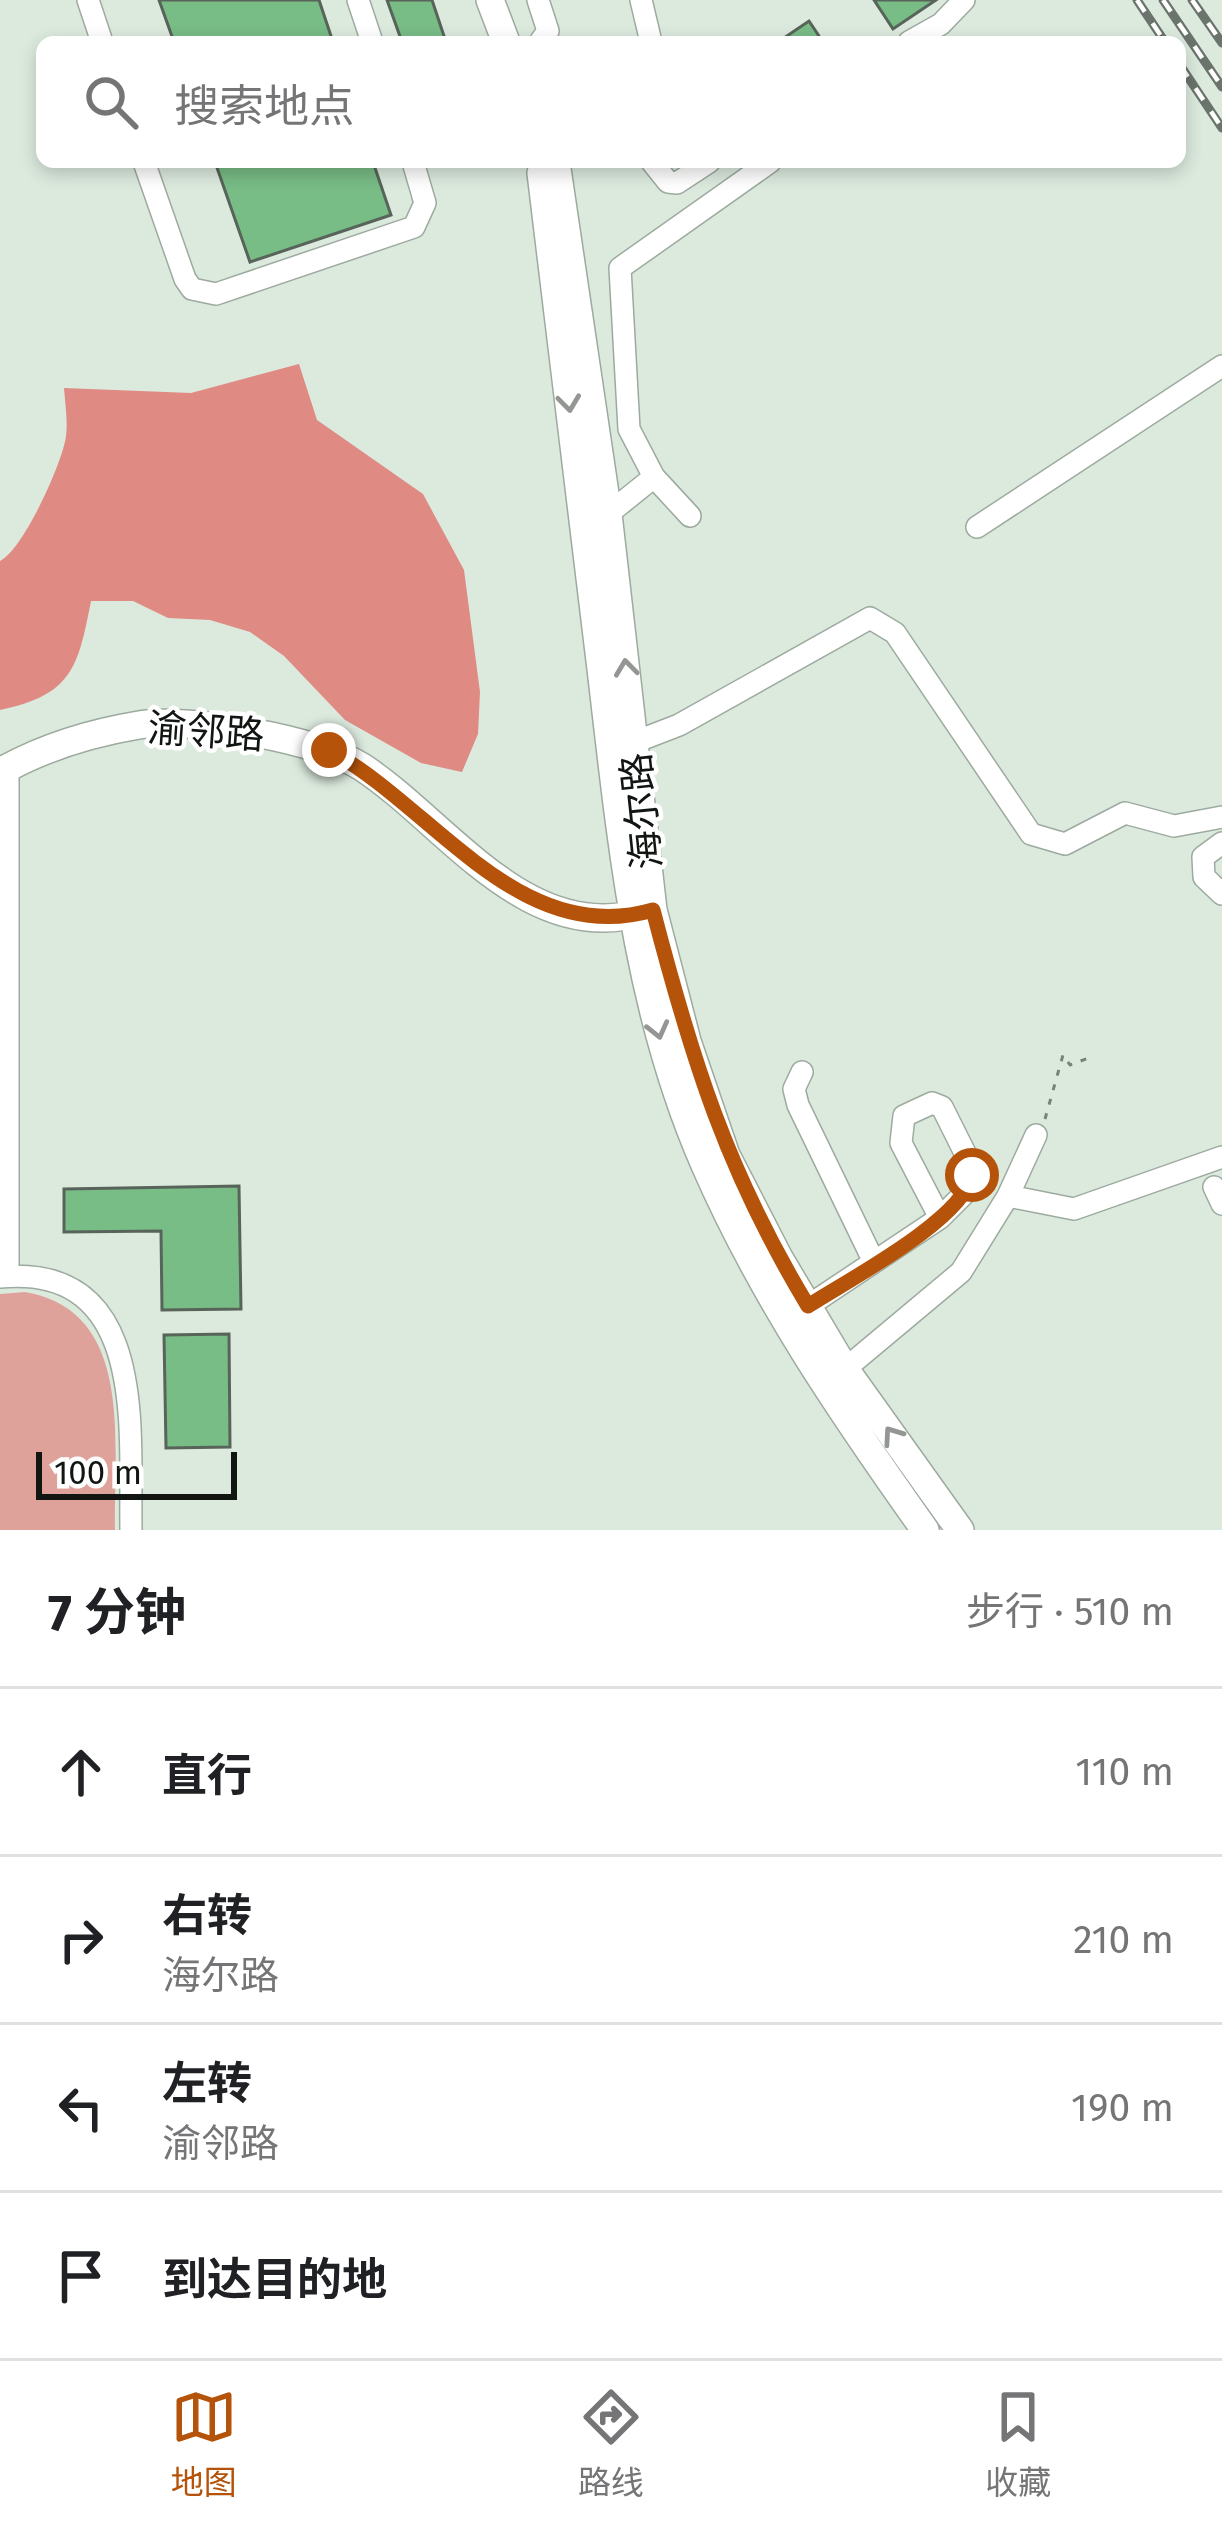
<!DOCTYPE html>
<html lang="zh">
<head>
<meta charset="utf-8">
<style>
  body { margin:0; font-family:"Fira Sans","Noto Sans SC",sans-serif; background:#f6f6f6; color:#202124 }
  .scale { position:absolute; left:36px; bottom:30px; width:201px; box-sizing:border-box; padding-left:12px; border:6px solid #111612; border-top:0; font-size:33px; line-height:42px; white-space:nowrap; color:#111612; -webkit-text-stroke:9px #fff; paint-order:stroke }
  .stop { position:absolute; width:36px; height:36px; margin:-27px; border:9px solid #b45309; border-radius:50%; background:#fff }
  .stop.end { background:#b45309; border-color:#fff; box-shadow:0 3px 12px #0008 }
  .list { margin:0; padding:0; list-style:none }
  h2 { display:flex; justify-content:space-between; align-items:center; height:156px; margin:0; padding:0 48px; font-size:51px }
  h2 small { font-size:39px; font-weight:400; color:#757577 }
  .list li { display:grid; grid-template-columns:78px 1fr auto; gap:36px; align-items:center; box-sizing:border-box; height:168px; padding:0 48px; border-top:3px solid #e0e0e0 }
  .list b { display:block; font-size:45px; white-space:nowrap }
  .list p { margin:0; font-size:39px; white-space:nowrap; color:#757577 }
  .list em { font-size:39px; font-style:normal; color:#757577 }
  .icon { flex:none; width:66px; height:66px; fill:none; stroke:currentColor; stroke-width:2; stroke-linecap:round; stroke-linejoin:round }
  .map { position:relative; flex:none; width:1222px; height:1530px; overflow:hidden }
  .search { position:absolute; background:#fff; box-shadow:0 6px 18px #0003; left:36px; right:36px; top:36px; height:132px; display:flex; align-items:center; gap:30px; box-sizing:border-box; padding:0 42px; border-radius:18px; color:#757577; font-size:45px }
  .sheet { height:828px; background:#fff }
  nav { display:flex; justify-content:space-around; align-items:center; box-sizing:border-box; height:168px; border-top:3px solid #e0e0e0; background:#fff; font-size:33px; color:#757577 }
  nav a { display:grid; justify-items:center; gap:6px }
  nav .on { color:#b45309 }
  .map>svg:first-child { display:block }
</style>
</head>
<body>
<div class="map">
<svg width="1222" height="1530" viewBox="0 0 1222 1530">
  <rect width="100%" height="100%" fill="#dceade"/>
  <!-- green -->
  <path fill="#dea29b" d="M25,1292c111,19 88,153 90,238h-115v-236z"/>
  <!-- forest -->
  <path fill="#df8b84" d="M299,364l18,56 106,74 41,76 16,122 -2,42 -16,38 -41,-9 -76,-43 -61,-64 -34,-24 -40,-12 -42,-2 -35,-17h-42c-13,67 -19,94 -91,109v-149c23,-11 63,-99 66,-125 2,-15 -1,-33 -2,-48l127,5z"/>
  <!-- building -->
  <path fill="#78bc86" stroke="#58645a" stroke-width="3" d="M159,0h160l14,42h-159z
    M387,0h45l14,42h-44z
    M874,0h62l-43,29z
    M809,21l14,21h-45z
    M215,162h158l18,53 -141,47z
    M239,1186l2,123 -79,1 -1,-79 -97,1v-43z
    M229,1334l1,113 -64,1 -2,-113z"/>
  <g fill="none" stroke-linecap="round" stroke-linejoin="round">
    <defs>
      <path id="minor" d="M88,0l14,42
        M358,0l14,42
        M538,0l10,31 -8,11
        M641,0l10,42
        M909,42l32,-18 23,-24
        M144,162l41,117 7,10 24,5 198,-67 11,-24 -12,-41
        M652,162l16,20 9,1 32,-21
        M608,514l46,-37
        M690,516l-36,-39 -25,-48 -9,-161 150,-106
        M977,527l245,-161
        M635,742l44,-17 191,-107 25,15 136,201 34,10 60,-31 49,13 48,-9
        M1222,843l-19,14 1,20 18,17
        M802,1072l-8,17 4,16 76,157
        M1214,1187l8,17
        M1008,1196l66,13 148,-52
        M8,1276v-509
        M0,1277c150,-14 129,156 131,253
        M808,1306l132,-88 29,-29v-28l-27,-54 -10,-4 -28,13 -3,27 39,75
        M845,1369l116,-97 47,-76 28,-61"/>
      <path id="major" d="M490,0l16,42
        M556,162l52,352 45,396 34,131 39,114 53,103 66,111 115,161
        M541,173c20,166 40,331 60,496 20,169 35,339 104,496 58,133 137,248 220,365
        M0,772c42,-24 91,-39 139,-47 51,-8 179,14 223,42 84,55 165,180 281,145"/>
    </defs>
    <!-- minor casing -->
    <use href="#minor" stroke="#9daa9f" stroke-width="24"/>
    <!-- major casing -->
    <use href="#major" stroke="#9daa9f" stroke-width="30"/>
    <!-- path -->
    <path stroke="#79837b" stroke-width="3" stroke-dasharray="6 9" stroke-linecap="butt" d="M1045,1119l18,-64 7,10 24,-9"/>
    <!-- minor -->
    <use href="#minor" stroke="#fff" stroke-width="21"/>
    <!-- major -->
    <use href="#major" stroke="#fff" stroke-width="27"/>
    <defs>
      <path id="rail" d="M1137,0l28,42
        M1163,0l59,87
        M1192,0l30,43
        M1180,65l42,63"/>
    </defs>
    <!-- rail casing -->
    <use href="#rail" stroke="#6b746c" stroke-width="9"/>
    <!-- rail -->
    <use href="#rail" stroke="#fff" stroke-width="4.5" stroke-dasharray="14" stroke-linecap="butt"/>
  </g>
  <!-- one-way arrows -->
  <defs><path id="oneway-chevron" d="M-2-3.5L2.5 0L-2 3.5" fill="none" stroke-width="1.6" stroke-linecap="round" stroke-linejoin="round" transform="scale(3)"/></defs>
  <g stroke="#949694">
    <use href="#oneway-chevron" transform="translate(569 403) rotate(83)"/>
    <use href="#oneway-chevron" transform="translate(626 668) rotate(-97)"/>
    <use href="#oneway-chevron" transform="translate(658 1030) rotate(76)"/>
    <use href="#oneway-chevron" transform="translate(892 1435) rotate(-125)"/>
  </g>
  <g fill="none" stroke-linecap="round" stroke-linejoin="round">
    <!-- route -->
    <path stroke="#b45309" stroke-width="15" d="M329,750c104,56 190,199 324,160 39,150 74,262 155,396 40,-26 155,-86 164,-131"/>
  </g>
  <g text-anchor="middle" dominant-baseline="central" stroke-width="9" stroke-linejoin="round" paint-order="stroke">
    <!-- street labels -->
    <g font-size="39" fill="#111612" stroke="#fff">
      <text transform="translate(206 732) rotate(4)">渝邻路</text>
      <text transform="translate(642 811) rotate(-96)">海尔路</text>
    </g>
  </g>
</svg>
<div class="scale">100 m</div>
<div class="stop" style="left:972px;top:1175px"></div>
<div class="stop end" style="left:329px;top:750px"></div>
<div class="search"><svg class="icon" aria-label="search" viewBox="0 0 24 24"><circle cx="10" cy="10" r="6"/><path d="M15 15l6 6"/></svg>搜索地点</div>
</div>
<section class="sheet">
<h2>7 分钟<small>步行 · 510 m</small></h2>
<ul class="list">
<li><svg class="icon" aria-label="ahead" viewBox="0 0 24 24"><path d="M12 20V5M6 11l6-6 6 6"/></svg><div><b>直行</b></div><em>110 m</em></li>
<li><svg class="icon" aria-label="right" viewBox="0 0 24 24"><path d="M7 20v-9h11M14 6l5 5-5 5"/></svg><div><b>右转</b><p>海尔路</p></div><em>210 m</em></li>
<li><svg class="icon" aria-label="left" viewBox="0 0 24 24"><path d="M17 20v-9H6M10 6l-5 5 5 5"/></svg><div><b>左转</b><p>渝邻路</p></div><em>190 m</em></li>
<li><svg class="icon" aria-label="arrive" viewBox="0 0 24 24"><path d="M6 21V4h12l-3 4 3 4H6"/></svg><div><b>到达目的地</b></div></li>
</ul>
</section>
<nav>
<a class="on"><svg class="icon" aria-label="map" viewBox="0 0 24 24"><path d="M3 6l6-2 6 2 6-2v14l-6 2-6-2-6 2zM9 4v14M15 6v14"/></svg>地图</a>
<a><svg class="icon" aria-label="directions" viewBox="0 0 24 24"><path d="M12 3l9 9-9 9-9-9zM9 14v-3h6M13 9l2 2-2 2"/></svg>路线</a>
<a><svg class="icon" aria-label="saved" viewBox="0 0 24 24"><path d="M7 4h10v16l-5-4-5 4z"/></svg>收藏</a>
</nav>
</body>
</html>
